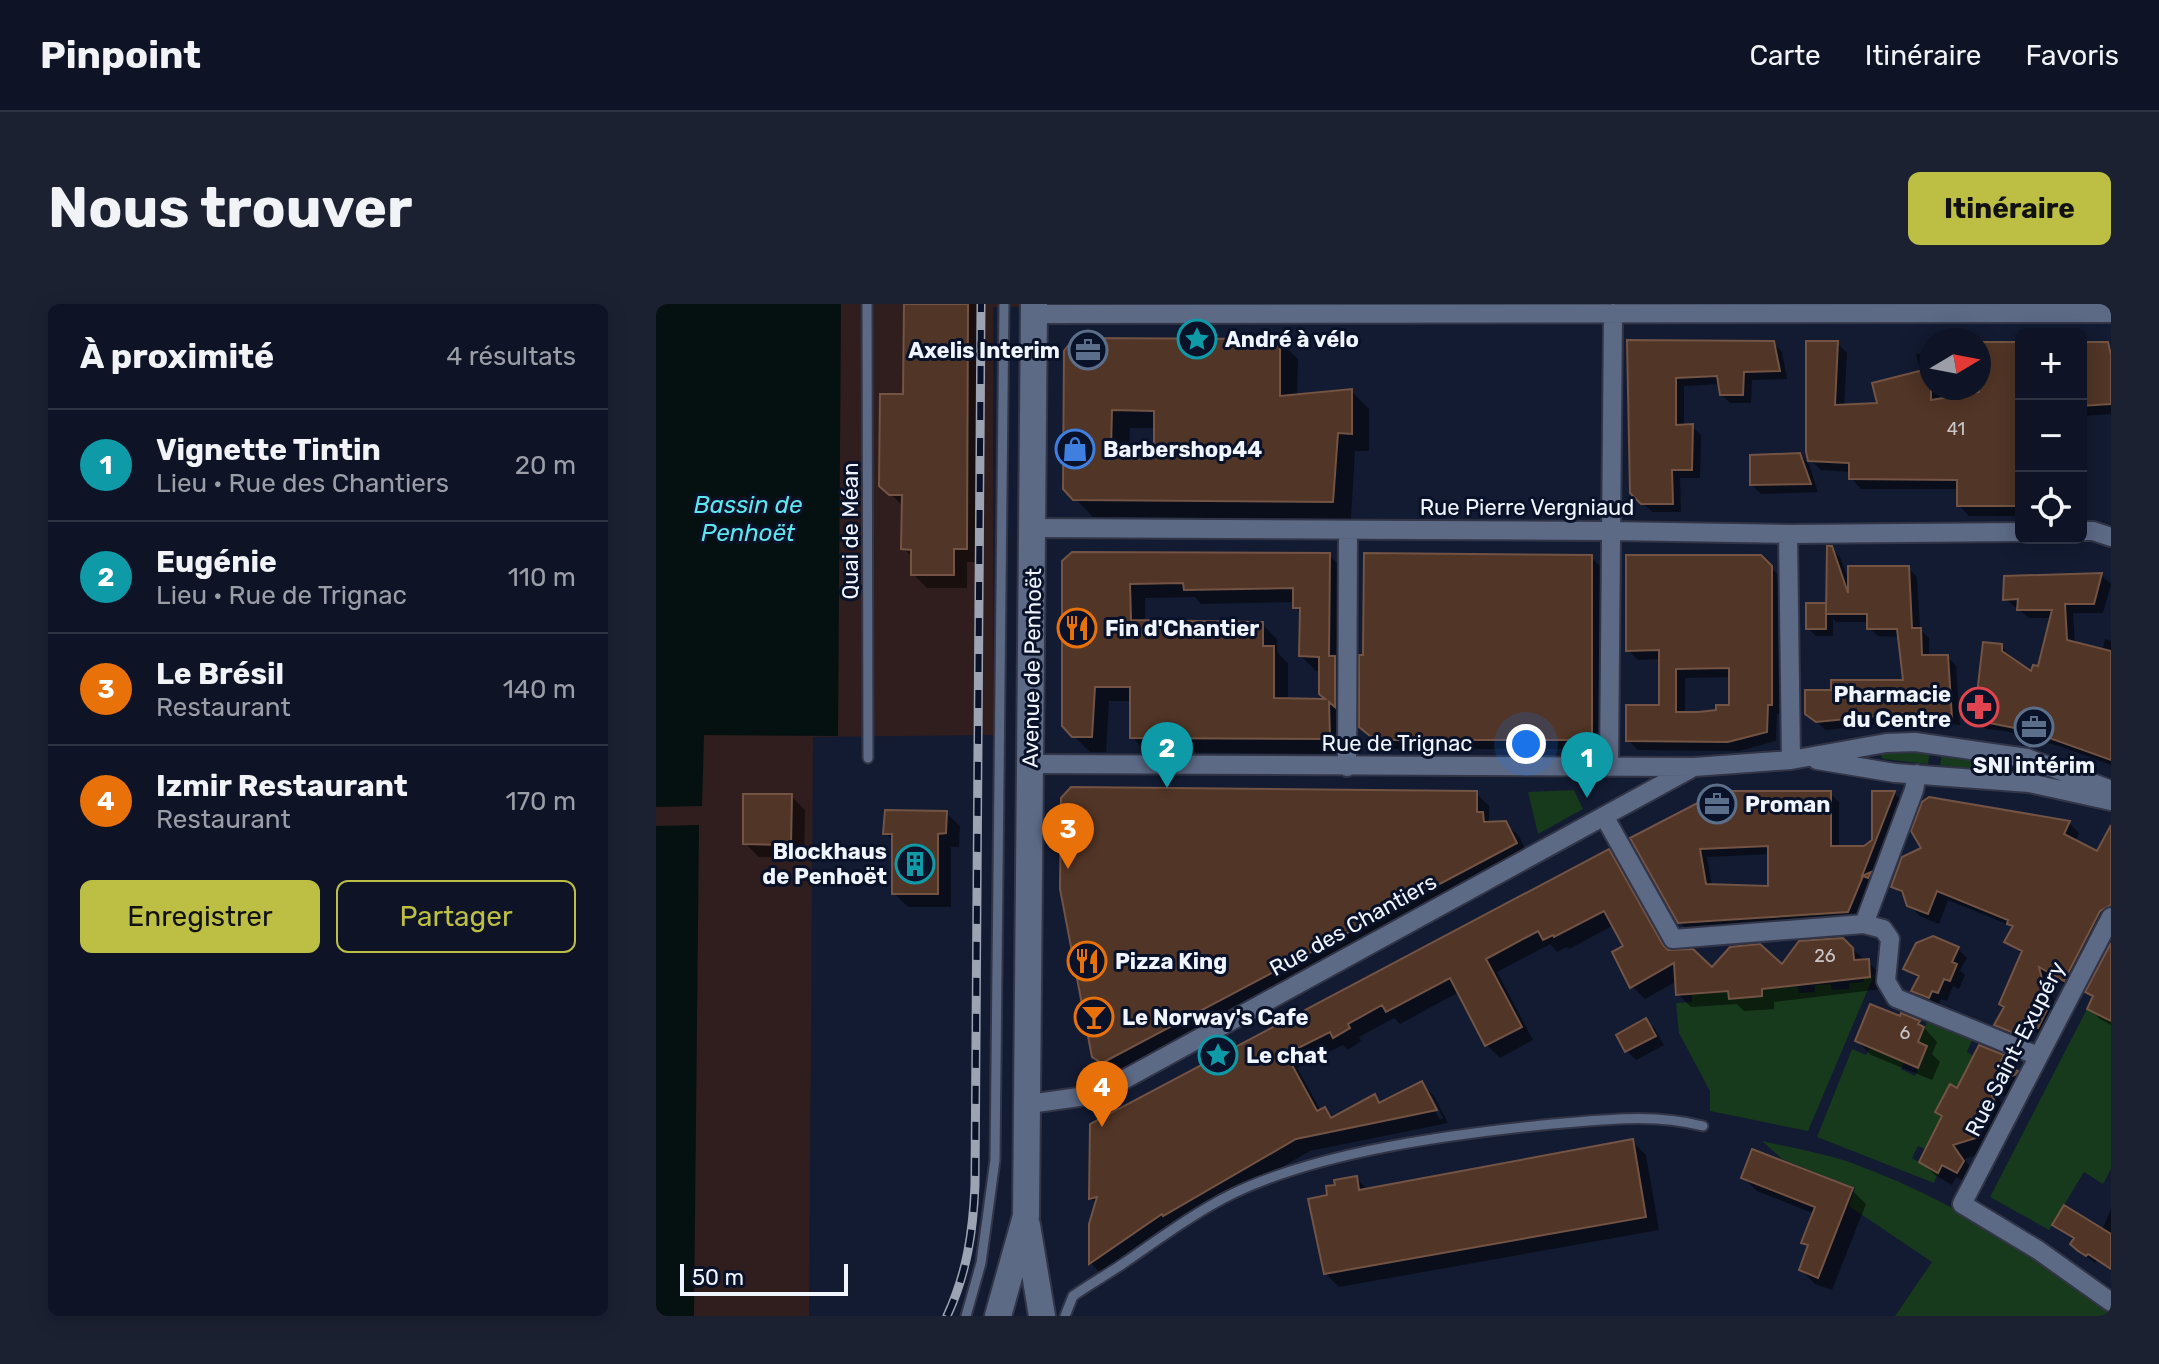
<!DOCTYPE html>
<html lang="fr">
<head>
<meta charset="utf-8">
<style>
  body { margin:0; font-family:Rubik,sans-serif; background:#1c2132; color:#f1f3f6 }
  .controls { position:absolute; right:24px; top:24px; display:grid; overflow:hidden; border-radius:12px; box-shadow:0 4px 20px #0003 }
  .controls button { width:72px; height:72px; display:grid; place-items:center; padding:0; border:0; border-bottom:2px solid #2e3343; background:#0e1426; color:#f1f3f6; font:40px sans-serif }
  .compass { position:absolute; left:1263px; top:24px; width:72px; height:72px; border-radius:50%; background:#0e1426; box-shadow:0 4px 20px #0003; rotate:80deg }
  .scale { position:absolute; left:24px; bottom:20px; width:168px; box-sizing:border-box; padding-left:8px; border:4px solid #eff4fe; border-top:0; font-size:22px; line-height:28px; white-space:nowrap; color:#eff4fe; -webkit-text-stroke:6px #091228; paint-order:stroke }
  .you { position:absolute; left:870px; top:440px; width:28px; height:28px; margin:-20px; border:6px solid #fff; border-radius:50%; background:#1a73e8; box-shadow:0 0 0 12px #1a73e833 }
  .badge { display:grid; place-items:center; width:52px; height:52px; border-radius:50%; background:#bcbf44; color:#fff; font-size:26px; font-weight:700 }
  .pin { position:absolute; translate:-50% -66px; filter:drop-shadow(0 2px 4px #0008) }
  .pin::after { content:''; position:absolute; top:42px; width:28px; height:24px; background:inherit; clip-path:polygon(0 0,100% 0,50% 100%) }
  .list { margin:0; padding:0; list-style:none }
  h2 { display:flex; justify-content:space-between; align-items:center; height:104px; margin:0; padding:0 32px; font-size:34px }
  h2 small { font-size:26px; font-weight:400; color:#9b9ea7 }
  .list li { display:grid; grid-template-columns:52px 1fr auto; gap:24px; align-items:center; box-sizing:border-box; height:112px; padding:0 32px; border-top:2px solid #2e3343 }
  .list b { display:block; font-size:30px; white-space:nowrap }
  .list p { margin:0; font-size:26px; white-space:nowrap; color:#9b9ea7 }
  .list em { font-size:26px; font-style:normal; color:#9b9ea7 }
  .actions { display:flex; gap:16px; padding:24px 32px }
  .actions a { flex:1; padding:18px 0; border:2px solid #bcbf44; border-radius:12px; text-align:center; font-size:28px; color:#bcbf44 }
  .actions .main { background:#bcbf44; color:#111 }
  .icon { flex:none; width:44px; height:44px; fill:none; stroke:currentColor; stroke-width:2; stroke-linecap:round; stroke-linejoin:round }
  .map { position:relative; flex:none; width:1455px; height:1012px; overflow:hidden; border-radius:12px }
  header { display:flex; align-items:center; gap:48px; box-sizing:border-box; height:112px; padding:0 40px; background:#0e1426; border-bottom:2px solid #2e3343 }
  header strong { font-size:38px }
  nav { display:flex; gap:44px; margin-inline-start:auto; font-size:28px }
  .intro { display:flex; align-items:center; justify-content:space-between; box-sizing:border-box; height:192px; padding:0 48px }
  h1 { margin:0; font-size:56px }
  .button { padding:20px 36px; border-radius:12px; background:#bcbf44; color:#111; font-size:28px; font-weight:700 }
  main { display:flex; gap:48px; padding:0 48px }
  aside { flex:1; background:#0e1426; border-radius:12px; box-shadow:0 4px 20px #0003 }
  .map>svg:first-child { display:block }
</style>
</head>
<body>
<header>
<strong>Pinpoint</strong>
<nav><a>Carte</a><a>Itinéraire</a><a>Favoris</a></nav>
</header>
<div class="intro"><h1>Nous trouver</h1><a class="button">Itinéraire</a></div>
<main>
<aside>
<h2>À proximité<small>4 résultats</small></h2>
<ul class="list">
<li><span class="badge" style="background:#0f9aa8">1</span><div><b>Vignette Tintin</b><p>Lieu · Rue des Chantiers</p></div><em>20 m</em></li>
<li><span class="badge" style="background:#0f9aa8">2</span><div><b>Eugénie</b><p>Lieu · Rue de Trignac</p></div><em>110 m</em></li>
<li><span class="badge" style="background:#e8710a">3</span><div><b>Le Brésil</b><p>Restaurant</p></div><em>140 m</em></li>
<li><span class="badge" style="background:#e8710a">4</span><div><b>Izmir Restaurant</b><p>Restaurant</p></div><em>170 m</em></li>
</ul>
<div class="actions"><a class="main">Enregistrer</a><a>Partager</a></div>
</aside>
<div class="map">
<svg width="1455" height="1012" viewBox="0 0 1455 1012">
  <rect width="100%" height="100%" fill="#121b32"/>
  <!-- industrial -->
  <path fill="#301d1d" d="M0,0h714l-377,3v428l-180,2 -4,579h-153z"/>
  <!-- green -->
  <path fill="#17391c" d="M1241,447l33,1 -2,12 -45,-5 -3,-6z
    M1286,450l47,6 7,3 -1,4 -4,3 -51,-5z
    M918,486l9,19 -45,25 -10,-42z
    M1218,671l-66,156 -98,-20v-20l-31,-58 -3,-30 16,-1v-8l36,-3 1,8 33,-3v-7l36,-3 1,7 15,-1 1,-7 16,-1 1,6 17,-1v-6l15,-1v-5z
    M1431,705l24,12v148l-8,15 -19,-12 -35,58 -59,-33z
    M1272,716l45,18 -6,14 7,4 -17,32 -7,-4 -15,28 7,4 -17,33 -7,-3 -6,12 26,15 -4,10 -117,-46 35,-88 14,6 4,-7 34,14 -3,7 14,7 12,-29 -9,-5z
    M1106,837c30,7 61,12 90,22 93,34 181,88 259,150v3h-216l37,-54 -83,-56 6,-18 -73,-29z"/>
  <!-- water -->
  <path fill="#051011" d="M0,0h185l-3,432 -134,-1 -2,71 -46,1z
    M43,521l-5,491h-38v-490z"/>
  <!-- shadow -->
  <path fill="#0007" fill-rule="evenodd" d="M250,0h75l-1,258h-13v26h-40l-14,-14v-16l-10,-10 1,-41 -23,-22 24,-89z
    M623,37l19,18 -1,38 54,-6 18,18v42h-14l-4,68 -258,-2 -28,-29 1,-136zM474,124h26v22h-27z
    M973,38l144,1 9,9 5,27 -35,1 -1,23h-21l-9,-9 -1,-10 -36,2v40h8l9,9 -1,43h-20l1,34h-29l-20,-20z
    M1181,39l10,10 -3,54 36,-2 41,-33 -5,-17 15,-5v38h48v-44h42v172h-52l-10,-11v-16h-98l-10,-11v-6l-30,-2 -11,-10z
    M1425,40h27l3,3v67l-30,2z
    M1144,151l9,9 9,28 -57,2 -9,-9z
    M1425,182l4,5v25h-4z
    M1175,244l9,9 10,27 58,-16 9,9 3,52 9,9v19h19l8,9 4,59 -41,-5 -93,10 -19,-17 98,-31 -5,-45 -22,-1 -9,-8v-6h-32l-4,-3v17h-17l-8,-8 17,-23 3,3z
    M673,251l15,15v184l-197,-2 -15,-15v-36h-23l-3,51h-16l-26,-26v-164zM539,293l6,7 94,-2v5l7,7 -1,42 15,15h5l8,30 -41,-1v-37l-11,-11v-13l-15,-15 -117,-2v-24z
    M935,253l9,9v183h-214l-15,-12z
    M1104,253l21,21v136h-4l-1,27 -37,10 -101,-1 -10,-10 33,-33v-48l-23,1 -10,-10zM1075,373v30l-46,7v-36z
    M1445,271l10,9 -8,29h-30l2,31 27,7 3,-12 6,2v124l-52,-19 -54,-15 -19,-2 -10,-10 25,-73 10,10 -1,3 22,15 7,-5 13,-51h-23l-24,-19z
    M820,489l13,13v15l3,3 13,-1 14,13 10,21 -412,218 -24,-19z
    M1174,489l9,9v46h26l9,-7 20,-48 8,8 -46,118 -168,12 -8,-9 -47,-83zM1114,550v34l-58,-2 -5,-29z
    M135,492l14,14 -1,48 -45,-1 -14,-14z
    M290,509l14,13 -1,21h-8v60h-43l-14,-14v-51l-8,-9z
    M1413,519l10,10 -4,9 36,36v47l-36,65 -27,-15 10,43 -10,19 -15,-6 -6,12 -20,-8 -10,-10 9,-17 17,-53 -17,-14 8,-14 -66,-27 -9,24 -19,-8 -12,-11 -2,-7 -13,-12z
    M953,548l13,13 48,87 43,18 70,-3 59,-27 39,34 1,15 -108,13v7l-30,2 -7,-7 -46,3 -13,-13 -1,-13 -32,18 -13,-13 -6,-39 -12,-22 -45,24 -2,-2 -10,5 -7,-8 -53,28 36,68 -33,18 -13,-13 -28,-53 -59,32 -6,-6 -35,19 2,4 -13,9 -5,-5 -46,23 24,43 4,-2 9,9 40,-22 8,8 39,-21 13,13 14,27 -138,28 -132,76 -75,49 -12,-13v-39l6,-20 -6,-5 1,-74zM771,792h5l11,22 -3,2z
    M1455,643v78l-11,-6 -11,-11 5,-10 -6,-6z
    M1302,645l9,9 -7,12 5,5 -6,14 -6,-3 -6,15 -6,-2 -3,7 -16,-6 -8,-9 5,-12 -13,-10z
    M990,716l9,9 9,16 -28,15 -9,-9 -8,-15z
    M1263,718l18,20 -5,12 8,8 -8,18 -61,-25 -14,-14z
    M1324,744l23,9 27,29 -31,12 9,19 -19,34 -24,8 11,17 -5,9 -15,-8 -4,8 -17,-10 -14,-14 23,-43 -6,-6 20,-22z
    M976,837l14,14 13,75 -320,57 -14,-14 31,-95 12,12z
    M1087,873l109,13 14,14 -34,86 -17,-6 -14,-14 9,-22 -7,-6 12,-28 -58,-23z
    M1455,905v61l-14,-10 -2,3 -15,-11 -5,-12 -21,-15 48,5z"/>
  <!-- building -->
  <path fill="#513526" stroke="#725344" stroke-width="2" fill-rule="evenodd" d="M248,0h64l-1,245h-13v26h-43v-25l-10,-1 1,-54h-13l-10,-9 1,-92h23z
    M418,34l206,1v57l72,-7v45l-14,-1 -5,69 -260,-2 -10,-11 1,-138zM456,106l42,1v37h-43z
    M971,36l147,1 6,30 -36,1 -1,23h-23l-3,-19 -41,2v47l17,-1 -1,46h-20l1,34h-32l-11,-11z
    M1150,37h32l-3,64 42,-2 -5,-20 59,-15v32l48,-8v-50h42v102h-2l2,62h-64v-26l-108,-1v-16l-41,-2 -2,-9z
    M1425,38h27l3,13v49l-30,2z
    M1144,149l11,31 -61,1v-30z
    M1171,242h5l16,47v-27h61l3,62h9l1,27h26l4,63 -43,-5 -93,9 -11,-8v-24h26v-10h72l-6,-51h-30v-15h-41z
    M416,248l258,1 -1,103h6v51l-6,-5 1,37 -200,-1v-51h-35l-3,50h-20l-10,-11v-165zM527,279l1,7 109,-2v20h7l-1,48 20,1v37l6,5 -51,-1v-52h-11v-24l-132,-2 -1,-36z
    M708,249l228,2v185h-217l-16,-13v-72h4z
    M970,251h135l11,11v139h-4l-1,27 -39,10 -102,-1v-36h33v-55l-33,1zM1073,364v37h-13v5l-18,2h-22v-43z
    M1446,269l-8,31h-29l2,36 44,11v109l-81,-29 -56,-11 9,-78 19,2v7l29,20 2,-6 5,1 14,-56h-35l1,-11 -15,1 1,-24z
    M1150,299h20v26h-20z
    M415,483l406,4v21h6l1,10 22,-1 11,22 -415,220 -10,-6 -32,-168 1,-91z
    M1074,487h101v55h33l8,-6v-49h23l-33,85 9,-4 -3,6 -5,-2 -15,36 -170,11 -48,-85 83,-43zM1112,542v40l-62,-2 -6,-35z
    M87,490h49l-1,51 -48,-1z
    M1273,493l141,24 -6,13 33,17 14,-26v80l-11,6 -36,70 -25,-14 10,39 -11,22 -16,-6 -6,12 -22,-9 10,-18 -5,-3 23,-53 -18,-9 9,-16 -6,-2 1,-4 -71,-29 -9,23 -21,-8 -5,-15 -11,-4 11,-30 19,-9 -10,-17 11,-29z
    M229,506l62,1 -1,22 -8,1v60h-46v-60h-9z
    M953,545l54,96 5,5 25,-1 19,18 18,-20 30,-3 22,20 17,-23 44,-3 10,10 1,12 15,-1 1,18 -108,12v7l-33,3 -1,-8 -52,4 -2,-32 -44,25 -18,-36 11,-6 -19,-35 -50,26 -1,-2 -10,5 -5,-9 -52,28 36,68 -37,19 -35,-68 -64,34 -4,-7 -34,19 2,4 -17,10 -3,-6 -44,22 31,57 8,-4 6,11 44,-24 4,9 43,-22 15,29 -141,29 -133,77 -1,-2 -73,50v-40l8,-27 -8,2 1,-75z
    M1277,632l26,11 -7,15 5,2 -7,17 -6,-2 -6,14 -6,-2 -3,7 -18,-7 8,-15 -16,-7 13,-26z
    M1455,639v78l-24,-12 6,-13 -8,-4z
    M1214,700l30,12 1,-3 19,8 -2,3 6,3 -6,15 9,4 -9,22 -63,-27z
    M990,714l10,18 -31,16 -9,-17z
    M1323,741l25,10 -3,6 17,10 -3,4 -28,9 8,18 -19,36 -23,7 11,16 -7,12 -15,-8 -4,8 -19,-11 23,-46 -7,-4 15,-28 7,4z
    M977,835l13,78 -322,57 -16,-75 19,-4 -1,-9 9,-1 -1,-5 23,-4 2,14z
    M1096,845l101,39 -35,90 -19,-8 9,-25 -7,-2 14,-36 -74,-29z
    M1408,901l47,29v35l-23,-15 -2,2 -8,-5 -8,-7 4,-6 -22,-13z"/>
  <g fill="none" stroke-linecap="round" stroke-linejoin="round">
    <defs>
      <path id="lane" d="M211,0l1,454
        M310,1012l15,-53 14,-103 9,-856
        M409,1012l8,-20c17,-12 35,-22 51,-33 35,-24 70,-50 108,-69 89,-43 221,-60 320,-70 52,-4 100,-11 151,2"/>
      <path id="street" d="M378,10l1077,-1
        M378,224l577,3 177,3 233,-2
        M1425,227h12l18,6
        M1132,230l3,226
        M1161,456l78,13 134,10 82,18
        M375,460l663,3 97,-7 95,-17 29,-1 112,16 84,32
        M691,463l1,-236
        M953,463l4,-454
        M948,512l69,123 191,-15 50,-134 3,-16
        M1455,613l-149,287 76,46 73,52
        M1208,620l19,5 7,10 -4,42 10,17 142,58
        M373,800l50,-7 26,-7 585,-321"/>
      <path id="secondary" d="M371,921l15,91
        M342,1012l28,-100 8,-912"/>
    </defs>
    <!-- lane casing -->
    <use href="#lane" stroke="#313547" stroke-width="13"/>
    <!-- street casing -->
    <use href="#street" stroke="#313547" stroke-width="22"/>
    <!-- secondary casing -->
    <use href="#secondary" stroke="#313547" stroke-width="30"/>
    <!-- lane -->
    <use href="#lane" stroke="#5d6a86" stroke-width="9"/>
    <!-- street -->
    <use href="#street" stroke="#5d6a86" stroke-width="18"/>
    <!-- secondary -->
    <use href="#secondary" stroke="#5d6a86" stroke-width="26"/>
    <defs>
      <path id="rail" d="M291,1012c20,-43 26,-84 28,-131l6,-881"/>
    </defs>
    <!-- rail casing -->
    <use href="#rail" stroke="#9ca3b2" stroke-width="9"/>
    <!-- rail -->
    <use href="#rail" stroke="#091228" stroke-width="6" stroke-dasharray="18" stroke-linecap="butt"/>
  </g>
  <!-- icons -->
  <defs>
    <symbol id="sight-ring" viewBox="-11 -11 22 22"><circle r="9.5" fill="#091228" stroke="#0f9aa8" stroke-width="1.5"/><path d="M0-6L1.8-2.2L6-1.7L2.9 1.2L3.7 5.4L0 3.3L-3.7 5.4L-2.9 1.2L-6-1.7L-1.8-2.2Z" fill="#0f9aa8"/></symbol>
    <symbol id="office-ring" viewBox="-11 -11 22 22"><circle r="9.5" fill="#091228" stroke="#5c6f8a" stroke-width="1.5"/><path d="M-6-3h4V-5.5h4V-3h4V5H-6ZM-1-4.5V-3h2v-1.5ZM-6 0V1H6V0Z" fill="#5c6f8a"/></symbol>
    <symbol id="shop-ring" viewBox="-11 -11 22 22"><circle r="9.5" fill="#091228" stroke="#3f7fe0" stroke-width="1.5"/><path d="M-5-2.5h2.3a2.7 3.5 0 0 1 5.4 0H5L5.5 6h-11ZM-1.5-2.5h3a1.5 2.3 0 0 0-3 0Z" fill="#3f7fe0"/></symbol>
    <symbol id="restaurant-ring" viewBox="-11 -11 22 22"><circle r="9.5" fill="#091228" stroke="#e8710a" stroke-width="1.5"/><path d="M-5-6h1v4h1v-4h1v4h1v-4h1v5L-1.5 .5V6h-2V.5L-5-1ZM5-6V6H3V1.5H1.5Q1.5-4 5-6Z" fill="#e8710a"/></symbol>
    <symbol id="pharmacy-ring" viewBox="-11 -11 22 22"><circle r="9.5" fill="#091228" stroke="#e0444e" stroke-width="1.5"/><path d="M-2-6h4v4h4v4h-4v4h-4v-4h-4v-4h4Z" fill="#e0444e"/></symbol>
    <symbol id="building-ring" viewBox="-11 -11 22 22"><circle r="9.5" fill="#091228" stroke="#0f9aa8" stroke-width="1.5"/><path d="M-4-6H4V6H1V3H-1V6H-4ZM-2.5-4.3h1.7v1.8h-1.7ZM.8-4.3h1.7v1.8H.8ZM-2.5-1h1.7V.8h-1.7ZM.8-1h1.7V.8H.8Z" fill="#0f9aa8"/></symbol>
    <symbol id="bar-ring" viewBox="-11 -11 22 22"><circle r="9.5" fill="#091228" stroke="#e8710a" stroke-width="1.5"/><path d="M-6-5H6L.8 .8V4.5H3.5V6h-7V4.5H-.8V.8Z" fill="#e8710a"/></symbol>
  </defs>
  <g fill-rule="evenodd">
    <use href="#sight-ring" x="519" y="13" width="44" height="44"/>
    <use href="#office-ring" x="410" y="24" width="44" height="44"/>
    <use href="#shop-ring" x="397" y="123" width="44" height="44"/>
    <use href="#restaurant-ring" x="399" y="302" width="44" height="44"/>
    <use href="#pharmacy-ring" x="1301" y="381" width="44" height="44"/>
    <use href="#office-ring" x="1356" y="401" width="44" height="44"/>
    <use href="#office-ring" x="1039" y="478" width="44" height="44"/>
    <use href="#building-ring" x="237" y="538" width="44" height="44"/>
    <use href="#restaurant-ring" x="409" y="635" width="44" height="44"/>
    <use href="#bar-ring" x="416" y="691" width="44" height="44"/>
    <use href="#sight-ring" x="540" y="729" width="44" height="44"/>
  </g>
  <g text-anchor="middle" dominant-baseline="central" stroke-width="6" stroke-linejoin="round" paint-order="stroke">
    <!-- number labels -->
    <g font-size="18" fill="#c8c4c8">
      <text x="1300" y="125">41</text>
      <text x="1169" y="652">26</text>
      <text x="1249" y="729">6</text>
    </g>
    <!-- poi labels -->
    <g font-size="22" font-weight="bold" fill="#eff4fe" stroke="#091228" text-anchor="start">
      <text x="569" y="35">André à vélo</text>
      <text x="404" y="46" text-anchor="end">Axelis Interim</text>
      <text x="447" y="145">Barbershop44</text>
      <text x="449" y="324">Fin d'Chantier</text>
      <text x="1295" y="390" text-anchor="end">Pharmacie<tspan x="1295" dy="25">du Centre</tspan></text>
      <text x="1378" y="461" text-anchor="middle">SNI intérim</text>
      <text x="1089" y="500">Proman</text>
      <text x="231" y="547" text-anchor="end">Blockhaus<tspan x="231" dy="25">de Penhoët</tspan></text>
      <text x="459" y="657">Pizza King</text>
      <text x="466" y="713">Le Norway's Cafe</text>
      <text x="590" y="751">Le chat</text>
    </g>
    <!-- street labels -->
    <g font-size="22" fill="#eff4fe" stroke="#091228">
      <text x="871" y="203">Rue Pierre Vergniaud</text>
      <text transform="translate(194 227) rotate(-90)">Quai de Méan</text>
      <text transform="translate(376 364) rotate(-89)">Avenue de Penhoët</text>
      <text x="741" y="439">Rue de Trignac</text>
      <text transform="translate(697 621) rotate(-29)">Rue des Chantiers</text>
      <text transform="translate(1359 745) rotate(-63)">Rue Saint-Exupéry</text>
    </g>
    <!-- water labels -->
    <g font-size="24" font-style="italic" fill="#5ee6ee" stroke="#091228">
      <text x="92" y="201">Bassin de<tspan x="92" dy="28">Penhoët</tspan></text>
    </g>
  </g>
</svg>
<div class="controls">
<button>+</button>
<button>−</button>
<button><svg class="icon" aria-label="locate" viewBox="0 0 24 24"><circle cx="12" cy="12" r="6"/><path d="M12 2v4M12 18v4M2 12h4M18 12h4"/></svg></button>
</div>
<svg class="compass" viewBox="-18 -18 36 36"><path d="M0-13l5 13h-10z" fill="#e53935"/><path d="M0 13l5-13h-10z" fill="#9b9ea7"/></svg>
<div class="scale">50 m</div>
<div class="you"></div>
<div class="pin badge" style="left:931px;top:494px;background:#0f9aa8">1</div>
<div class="pin badge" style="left:511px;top:484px;background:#0f9aa8">2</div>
<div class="pin badge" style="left:412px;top:565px;background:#e8710a">3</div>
<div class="pin badge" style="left:446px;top:823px;background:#e8710a">4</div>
</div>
</main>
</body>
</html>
